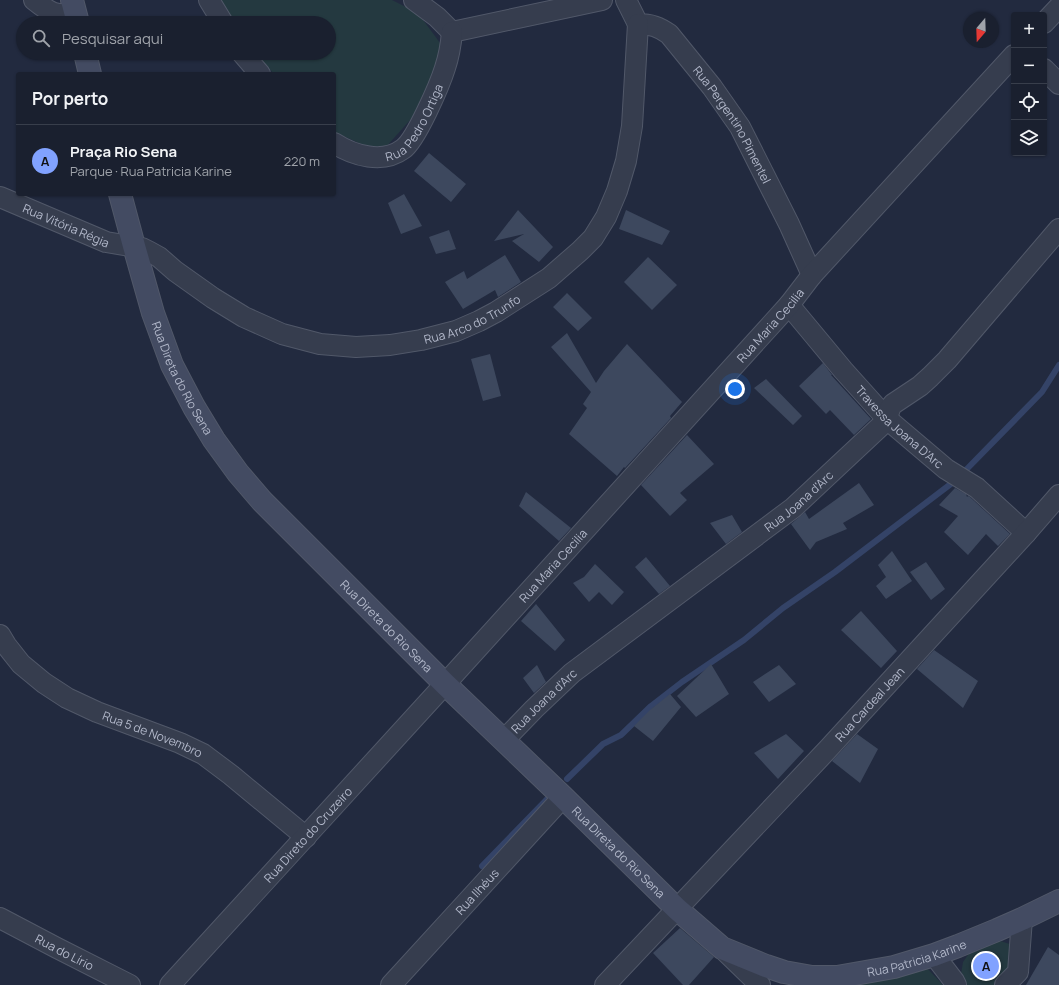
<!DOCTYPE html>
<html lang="pt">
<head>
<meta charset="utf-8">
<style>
  body { margin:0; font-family:Manrope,sans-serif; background:#232837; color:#f1f3f6 }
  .controls { position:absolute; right:12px; top:12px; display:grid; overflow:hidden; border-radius:4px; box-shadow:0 1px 3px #0004 }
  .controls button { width:36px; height:36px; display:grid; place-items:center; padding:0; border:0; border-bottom:1px solid #383e4b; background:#1a202f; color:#f1f3f6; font:20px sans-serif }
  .compass { position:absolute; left:963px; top:12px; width:36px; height:36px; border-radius:50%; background:#1a202f; box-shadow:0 1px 3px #0004; rotate:199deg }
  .you { position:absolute; left:735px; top:389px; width:14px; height:14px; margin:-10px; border:3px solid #fff; border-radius:50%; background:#1a73e8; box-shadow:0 0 0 6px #1a73e833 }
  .badge { display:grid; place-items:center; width:26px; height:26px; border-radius:50%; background:#81a2ff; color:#111; font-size:13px; font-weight:700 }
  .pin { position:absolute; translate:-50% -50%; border:2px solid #fff; box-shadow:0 1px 4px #0006 }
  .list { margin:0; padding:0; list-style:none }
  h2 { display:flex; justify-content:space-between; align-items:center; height:52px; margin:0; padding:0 16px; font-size:17px }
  h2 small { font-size:13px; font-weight:400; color:#9fa3aa }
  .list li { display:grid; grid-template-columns:26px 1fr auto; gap:12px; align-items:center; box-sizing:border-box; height:72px; padding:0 16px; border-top:1px solid #383e4b }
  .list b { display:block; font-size:15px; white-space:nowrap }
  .list p { margin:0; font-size:13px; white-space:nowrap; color:#9fa3aa }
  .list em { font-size:13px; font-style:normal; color:#9fa3aa }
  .icon { flex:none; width:22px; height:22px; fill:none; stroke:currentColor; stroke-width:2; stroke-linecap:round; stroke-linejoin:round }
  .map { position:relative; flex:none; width:1059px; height:985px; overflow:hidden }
  .search { position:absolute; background:#1a202f; box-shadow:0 1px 3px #0004; left:16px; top:16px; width:320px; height:44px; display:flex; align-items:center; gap:10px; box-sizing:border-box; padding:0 14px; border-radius:22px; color:#9fa3aa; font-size:15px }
  .panel { position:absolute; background:#1a202f; box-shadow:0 1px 3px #0004; left:16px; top:72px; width:320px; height:124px; border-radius:4px }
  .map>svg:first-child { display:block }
</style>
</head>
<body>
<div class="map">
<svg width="1059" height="985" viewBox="0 0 1059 985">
  <rect width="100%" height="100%" fill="#222a3f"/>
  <!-- green -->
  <path fill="#243940" d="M216,0h176l26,13 25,34 -7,26 -25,46 -25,28h-18l-34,-15v-58h-60l-19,-21h74v-30h-98z
    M997,940l13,4 -1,27 -11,14h-32l-5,-11 2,-12 9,-13z
    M927,968l16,17h-121z"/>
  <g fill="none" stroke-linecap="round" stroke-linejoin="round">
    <!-- stream -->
    <path stroke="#344367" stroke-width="6" d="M961,475l81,-83 17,-27
      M567,779l36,-35 18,-9 30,-29 31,-24 62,-42 39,-32 52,-36 121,-92
      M482,866l69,-71"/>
  </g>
  <!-- building -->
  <path fill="#3d485e" d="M429,153l37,31 -15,18 -37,-31z
    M404,194l18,32 -21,8 -13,-31z
    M518,210l35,37 -14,15 -27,-21 12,-7 -30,7z
    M626,210l44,21 -8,14 -43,-16z
    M449,230l7,19 -20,5 -7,-17z
    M505,255l16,27 -23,15 -3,-7 -32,19 -18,-27 19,-11 3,8z
    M648,257l29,28 -25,25 -28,-28z
    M567,293l25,25 -14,13 -25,-24z
    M567,333l29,50 8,-12 23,-27 55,58 -12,14 1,2 -46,50 -1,-1 -7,9 -48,-42 18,-26 -4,-4 8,-12 -40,-45z
    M490,354l11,42 -18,5 -12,-42z
    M823,363l9,12h-1l40,44 -17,16 -24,-25 -4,4 -27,-28z
    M766,379l36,37 -9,9 -39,-37z
    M687,435l27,29 -34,29 7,7 -17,16 -29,-31z
    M859,483l15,22 -31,18 4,6 -31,13 -6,8 -19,-26 14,-12 4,7z
    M955,488l11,6 1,3 1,-1 2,1 40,37 -12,12 -12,-12 -18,21 -24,-23 14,-16 -19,-11z
    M526,492l45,36 -12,13 -40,-35z
    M732,515l10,17 -16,12 -16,-21z
    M892,551l20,30 -26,18 -10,-13 10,-9 -8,-12z
    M646,557l24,29 -11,8 -24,-27z
    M926,562l19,27 -14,11 -21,-28z
    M595,564l29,28 -12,13 -13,-13 -10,10 -16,-19 11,-6z
    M536,604l29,36 -10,11 -34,-30z
    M861,611l36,40 -16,17 -40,-38z
    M934,650l44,31 -15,27 -46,-39z
    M711,664l18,30 -33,23 -19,-21z
    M537,665l9,17 -12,11 -11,-15z
    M779,665l17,19 -27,18 -16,-20z
    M670,694l11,13 -28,34 -19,-15 16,-16z
    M786,734l18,17 -26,28 -24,-26z
    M857,734l21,15 -18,34 -28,-22z
    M680,928l34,29 -25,28h-6l-30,-32z
    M1048,947l11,8v30h-33z"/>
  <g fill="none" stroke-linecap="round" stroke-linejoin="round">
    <defs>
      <g id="street">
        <path d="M34,0c15,12 22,17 41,13"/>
        <path d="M209,0l14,23"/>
        <path d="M414,0l23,17 15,15"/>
        <path id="s1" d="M626,0l12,24c13,0 21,3 31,10l43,53 28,40 49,97 23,51"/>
        <path d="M1044,23l15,-16"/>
        <path d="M452,32l150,-32"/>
        <path d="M242,53l18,21"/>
        <path d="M1044,69l15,15"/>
        <path id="s2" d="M334,143c20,13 49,21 69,6 13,-9 37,-65 42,-81 4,-12 6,-24 7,-36"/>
        <path id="s3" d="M0,197l106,45 36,6 8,4 9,5 16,14 38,27 31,19 38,17 38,10 36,3 34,-2 31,-5 35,-9 23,-10 17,-9 53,-34 31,-27 13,-13 13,-21 11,-26 9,-30 6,-35 6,-102"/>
        <path id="s4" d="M789,305l54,65 44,49 59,50 31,19 49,45"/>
        <path id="s5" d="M0,635l6,10 15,19 23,19 23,15 30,14 83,31 23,11 28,21 75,62"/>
        <path id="s6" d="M504,740l30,-31 38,-36 221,-165 92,-86c4,-5 3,-13 8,-18l27,-18 10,-9 17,-17 112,-131"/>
        <path id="s7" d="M0,918l57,30 73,37"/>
        <path d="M723,949l37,36"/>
        <path d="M934,955l20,26 2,4"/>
        <path id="s8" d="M170,985l275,-301 344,-379 23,-30 202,-220"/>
        <path id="s9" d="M391,985l172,-188"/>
        <path id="s10" d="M605,985l223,-236 198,-216 33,-38"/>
        <path d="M1005,985l13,-13 4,-53"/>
      </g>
      <g id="secondary">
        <path d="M72,0l6,23"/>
        <path d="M85,53l5,21"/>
        <path id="s11" d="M120,194l14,52 19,67 19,52 22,42 20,33 24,33 24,28 183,183 118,113 114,112 45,39 44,18 18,6 28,5h25l57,-10 40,-12 24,-9 39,-16 25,-11 37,-18"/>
      </g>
    </defs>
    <!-- street casing -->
    <use href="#street" stroke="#515869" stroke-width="22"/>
    <!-- secondary casing -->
    <use href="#secondary" stroke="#515869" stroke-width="24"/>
    <!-- street -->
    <use href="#street" stroke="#363d4e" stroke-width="20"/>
    <!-- secondary -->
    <use href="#secondary" stroke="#434b62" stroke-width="22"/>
  </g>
  <g text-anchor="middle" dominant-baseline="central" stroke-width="3.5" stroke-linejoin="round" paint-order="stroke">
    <!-- street labels -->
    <g font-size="12" fill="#b2b8ca" stroke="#1b2233">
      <text stroke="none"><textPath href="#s2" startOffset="101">Rua Pedro Ortiga</textPath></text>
      <text stroke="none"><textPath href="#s1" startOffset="171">Rua Pergentino Pimentel</textPath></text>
      <text stroke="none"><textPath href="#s3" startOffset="72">Rua Vitória Régia</textPath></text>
      <text stroke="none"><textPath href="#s3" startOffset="513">Rua Arco do Trunfo</textPath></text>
      <text stroke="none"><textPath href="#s8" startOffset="892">Rua Maria Cecilia</textPath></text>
      <text stroke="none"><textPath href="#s11" startOffset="195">Rua Direta do Rio Sena</textPath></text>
      <text stroke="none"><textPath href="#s4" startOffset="165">Travessa Joana D'Arc</textPath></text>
      <text stroke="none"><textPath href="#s6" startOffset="380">Rua Joana d'Arc</textPath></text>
      <text stroke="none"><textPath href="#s8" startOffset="568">Rua Maria Cecilia</textPath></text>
      <text stroke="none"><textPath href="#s11" startOffset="519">Rua Direta do Rio Sena</textPath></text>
      <text stroke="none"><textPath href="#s6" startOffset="56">Rua Joana d'Arc</textPath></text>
      <text stroke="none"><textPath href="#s10" startOffset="386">Rua Cardeal Jean</textPath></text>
      <text stroke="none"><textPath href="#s5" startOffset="186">Rua 5 de Novembro</textPath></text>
      <text stroke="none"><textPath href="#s8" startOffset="204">Rua Direto do Cruzeiro</textPath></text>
      <text stroke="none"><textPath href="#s11" startOffset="843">Rua Direta do Rio Sena</textPath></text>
      <text stroke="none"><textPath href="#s9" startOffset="127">Rua Ilhéus</textPath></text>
      <text stroke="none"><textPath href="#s7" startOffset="73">Rua do Lírio</textPath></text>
      <text stroke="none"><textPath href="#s11" startOffset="1186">Rua Patricia Karine</textPath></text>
    </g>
  </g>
</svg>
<div class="controls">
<button>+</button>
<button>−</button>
<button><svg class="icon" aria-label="locate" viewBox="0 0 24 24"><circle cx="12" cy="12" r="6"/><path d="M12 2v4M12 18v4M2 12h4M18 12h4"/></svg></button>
<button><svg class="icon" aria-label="layers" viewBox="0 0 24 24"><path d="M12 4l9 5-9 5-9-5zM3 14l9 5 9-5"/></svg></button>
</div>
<svg class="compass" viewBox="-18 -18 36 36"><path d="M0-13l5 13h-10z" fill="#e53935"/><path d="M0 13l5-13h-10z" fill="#9fa3aa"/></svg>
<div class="you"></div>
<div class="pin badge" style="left:986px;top:966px">A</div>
<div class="search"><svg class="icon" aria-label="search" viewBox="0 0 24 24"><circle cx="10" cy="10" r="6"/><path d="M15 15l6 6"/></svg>Pesquisar aqui</div>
<section class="panel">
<h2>Por perto<small></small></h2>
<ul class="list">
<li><span class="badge">A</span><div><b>Praça Rio Sena</b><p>Parque · Rua Patricia Karine</p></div><em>220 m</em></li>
</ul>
</section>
</div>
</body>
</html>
